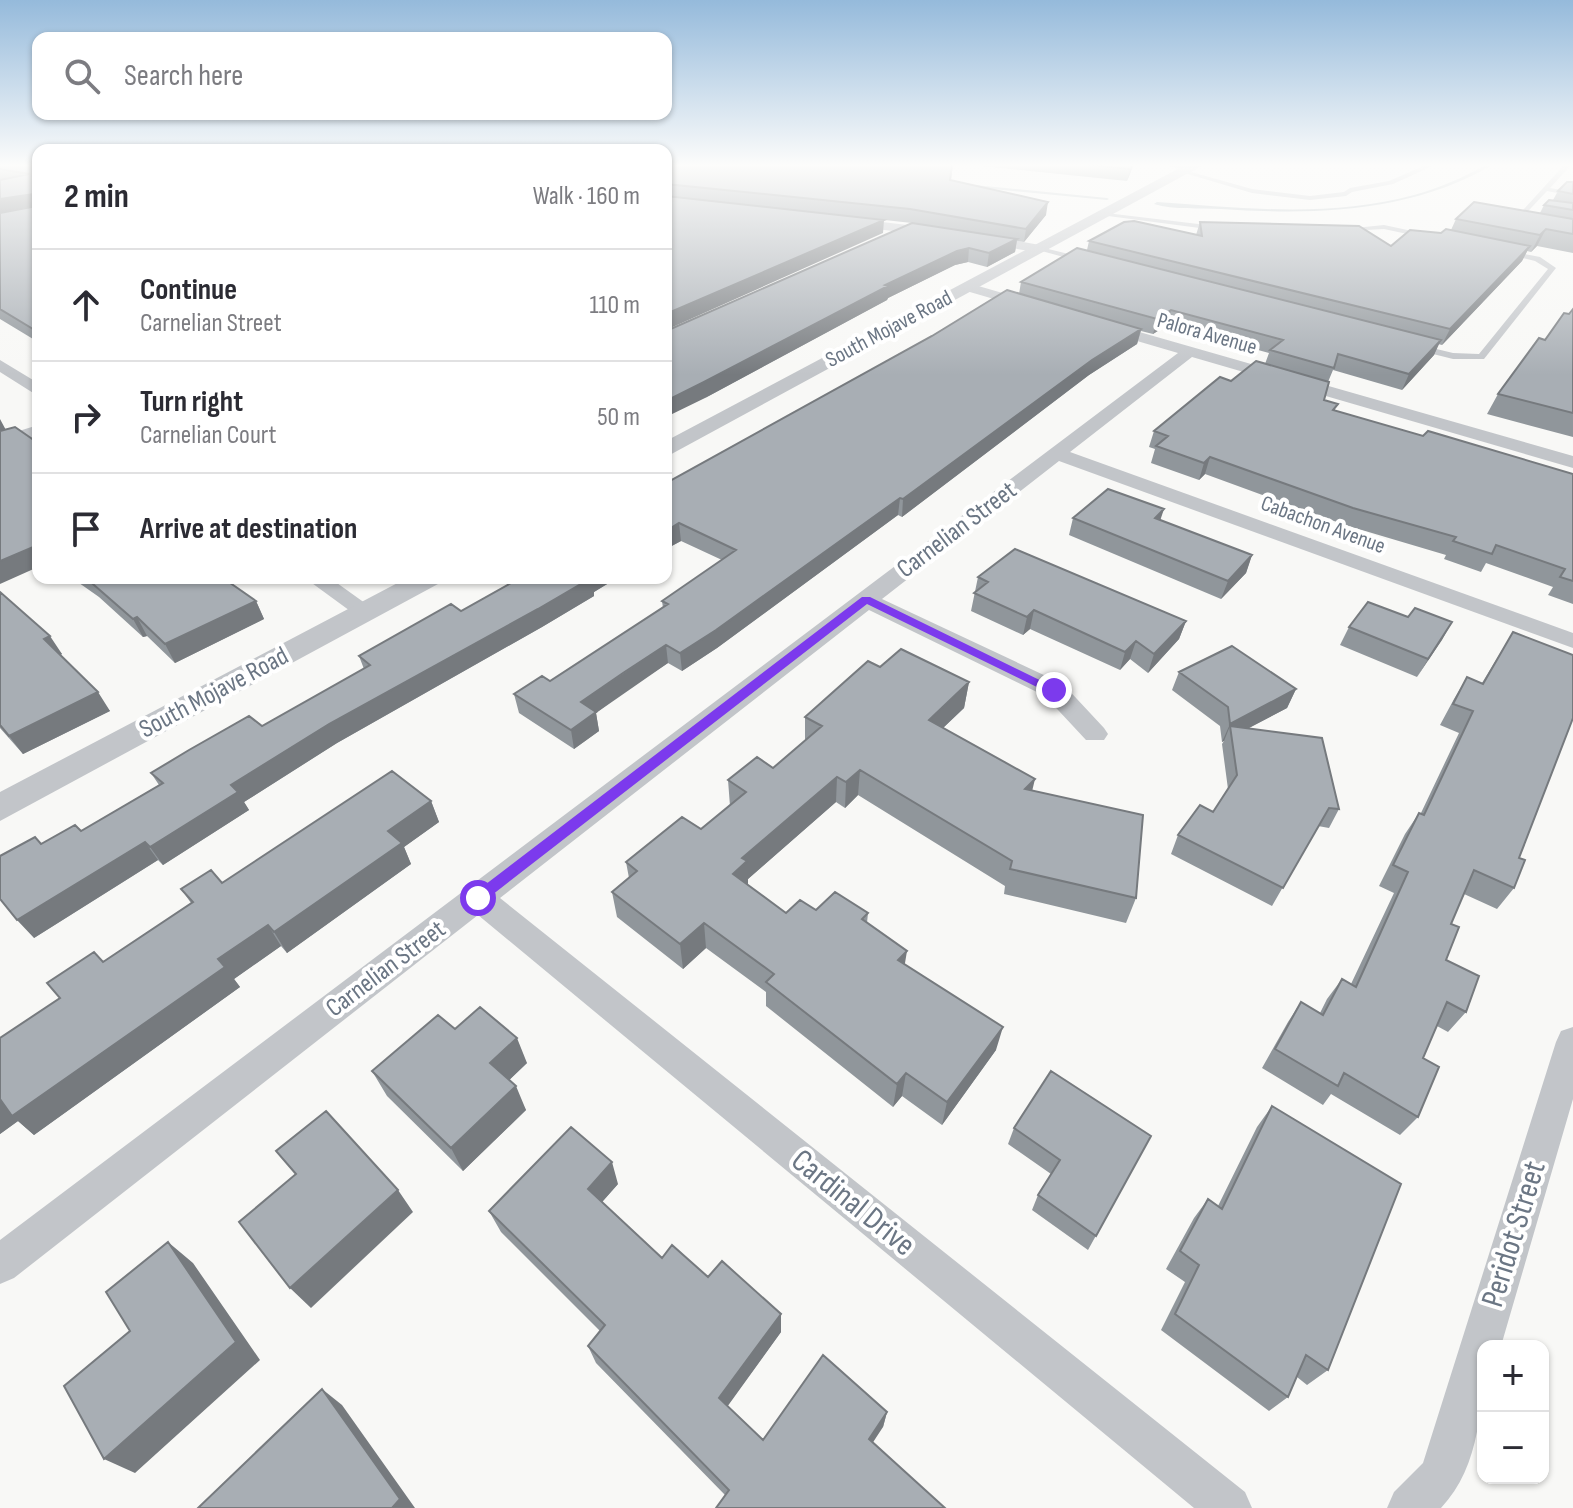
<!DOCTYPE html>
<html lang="en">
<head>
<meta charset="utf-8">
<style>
  body { margin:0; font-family:"Sofia Sans Condensed",sans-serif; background:#f7f7f7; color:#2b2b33 }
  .controls { position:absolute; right:24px; bottom:24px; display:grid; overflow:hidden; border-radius:16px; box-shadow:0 2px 6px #0004 }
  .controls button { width:72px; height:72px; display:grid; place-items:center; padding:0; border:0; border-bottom:2px solid #e1e1e2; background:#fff; color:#2b2b33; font:40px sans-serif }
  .stop { position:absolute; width:24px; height:24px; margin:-18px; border:6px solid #7c3aed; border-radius:50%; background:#fff }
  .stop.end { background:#7c3aed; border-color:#fff; box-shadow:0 2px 8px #0008 }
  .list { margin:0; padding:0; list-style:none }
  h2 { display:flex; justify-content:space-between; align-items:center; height:104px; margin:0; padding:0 32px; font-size:34px }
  h2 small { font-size:26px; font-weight:400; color:#7c7c81 }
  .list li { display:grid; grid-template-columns:52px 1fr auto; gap:24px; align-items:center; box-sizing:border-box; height:112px; padding:0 32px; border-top:2px solid #e1e1e2 }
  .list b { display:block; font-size:30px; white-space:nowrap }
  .list p { margin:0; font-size:26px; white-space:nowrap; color:#7c7c81 }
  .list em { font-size:26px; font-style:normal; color:#7c7c81 }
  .icon { flex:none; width:44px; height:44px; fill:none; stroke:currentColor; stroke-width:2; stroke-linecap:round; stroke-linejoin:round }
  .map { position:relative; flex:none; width:1573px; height:1508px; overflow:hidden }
  .search { position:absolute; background:#fff; box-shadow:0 2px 6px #0004; left:32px; top:32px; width:640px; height:88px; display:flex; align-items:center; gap:20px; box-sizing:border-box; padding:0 28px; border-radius:16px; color:#7c7c81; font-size:30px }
  .panel { position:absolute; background:#fff; box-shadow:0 2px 6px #0004; left:32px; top:144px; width:640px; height:440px; border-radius:16px }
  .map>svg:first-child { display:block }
</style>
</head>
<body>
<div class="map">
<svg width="1573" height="1508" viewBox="0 0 1573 1508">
  <rect width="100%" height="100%" fill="#f8f8f6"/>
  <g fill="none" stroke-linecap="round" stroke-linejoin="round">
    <!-- stream -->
    <path fill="#bac3c7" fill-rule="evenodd" d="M1488,164h6c-83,49 -180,51 -273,45 -21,-1 -47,1 -67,-5l3,-2c84,6 174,16 257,-7 26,-7 50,-18 74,-31z
      M964,184l143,14 2,1 -2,1 -145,-14z"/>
    <!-- service -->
    <path fill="#c2c5c9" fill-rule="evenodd" d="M1428,164h9l-44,20 -41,8 -6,4 -36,4 -58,-7 -71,-21 3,-2 68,19 58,7 34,-4 6,-4 39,-7z
      M1565,164h7l-22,24 23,4v4l-26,-5 -30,32h-4v-2z
      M1106,213l109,13 3,2 -3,2 -107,-14z
      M1384,225l42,9 3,2 -3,2 -42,-9 -36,2 -3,-2z
      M1040,247l45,11 1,2 -4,2 -44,-12z
      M1509,251l31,6 16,11 -72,91h-31l-36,-9 -1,-2 4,-3 33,8 26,1 69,-85 -13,-8 -28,-7z"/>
    <!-- minor -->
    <path fill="#c2c5c9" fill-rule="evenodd" d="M1162,164h22l12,5 -5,3z
      M848,218l85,10 6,4 -6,4 -89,-11v-6z
      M983,235l57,10 6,4 -6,4 -61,-11 -2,-3z
      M968,283l69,20 2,3 -7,4 -69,-20v-6z
      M1108,323l465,133v12l-381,-111 -122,95 503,181v15l-514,-187 -177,138 181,85 41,44 4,6 -4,6h-18l-41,-44 -176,-86 -369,288 745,594 7,16h-58l-716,-593 -464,363 -14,6v-44l1178,-887 -75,-22v-6z
      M0,360l38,23v13l-38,-24z
      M38,425v11l-38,12v-11z
      M305,578h25l46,33 -3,5h-16z
      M1573,1027v72l-72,247h-18c0,55 -2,120 -42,162h-54l7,-16 29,-29 133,-421 5,-11z"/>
    <!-- tertiary -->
    <path fill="#c2c5c9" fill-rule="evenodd" d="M1187,164h18l-539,293v-16z
      M407,578h35l-4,6 -438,237v-29z"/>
  </g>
  <!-- wall -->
  <path fill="#90969b" d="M0,164h38v178l-38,-23z
    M666,164h287l-2,16 95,35 -22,27 -7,-1 -2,11 -28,15 -19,-5 -13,3 -67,33 -1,2 -182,98 216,-174 -255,-28z
    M962,164h172l-7,17z
    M1573,182v71l-36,-7 -6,6 -4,-1 -5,10 -80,84 -4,-1 -4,11 -32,35 -69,-20 -5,12 -4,18 11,11 88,25 150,38v130l-25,-9 5,-8 -67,-24 -5,9 -37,-13 2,-4 -101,-30 -140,-51 -6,6 -48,-17 4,-14 -6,-2 5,-16 77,-50 34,-17 4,-11 -102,-28 -14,9 -12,-3 -4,13 -48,31 -187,142 -4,-2 -181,133 -35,23 -14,-8 -43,28 -29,22 3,18 -25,18 -55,-36 -5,-19 36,-13 113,-73 -1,-7 60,-41 -41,-19 -15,8v-66l353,-189 2,-12 66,-32 2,-9 107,-6 4,-13 191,24 60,-16 5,-11 84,-6 4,-8 9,-5 5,-9z
    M1573,309v128l-86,-23 11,-20z
    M1073,518l88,2 91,35 -6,18 -25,26 -152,-64z
    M978,577l208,44 -7,18 -31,34 -18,-14 -10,11 -90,-41 -7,6 -52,-24z
    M72,578h151l33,23 8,18 -89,44 -28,-27 -4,1 -44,-40z
    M520,578h97l-23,14v4l-52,31 -205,116 -93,59 5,8 -86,55 -5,-5 -124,78 7,-94 40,-13 78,-46 -8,-12 111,-47 102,-57 -5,-13 102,-45z
    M0,592l62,62 -2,1 50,56 -87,43 -23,-26z
    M1408,617l44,5 -35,55 -77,-32 9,-18z
    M1513,632l6,226 -5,30 -17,21 -33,-15 -13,30 -5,36 20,52 -18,20 -11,-6 -14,32 -5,59 -18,18 -69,-41 -8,11 -61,-37 26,-46 13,-20 19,11 7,-14 15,-20 9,5 43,-91 -15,-7 26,-52 14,-21h2l38,-80 -19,-8 14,-26 13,-22 15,6z
    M880,667l89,15 -5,26 -21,20 89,63 104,107 -10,25 -122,-29 1,-8 -147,-91 -13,13 -9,-6 -88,77v6l38,28 30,-3 52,3 -1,10 38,41 91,86 -54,75 -40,-29 -9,11 -127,-101v-14l-60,-44 -23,21 -66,-52 -5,-25 17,-14 -3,-16 75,-33 29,-23 -2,-26 45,-12 32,-27v-24z
    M1179,672l117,17 -9,19 -39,20 91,81 -10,19 -11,-2 -46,80 -101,-52 7,-19 35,-23 15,-23 -6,-45 2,-3 -2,1 -2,-16 -48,-36z
    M431,801l8,21 -35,25 7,17 -124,89 -6,-7 -47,33 6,8 -206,148 -16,-14 -18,13v-96l60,-40 43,-36 88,-59 -10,-14 41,-6z
    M455,1029l72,34 -18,17 17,30 -63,61 -76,-75 -15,-25z
    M1272,1106l56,264 -21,15 -10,-8 -9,20 -19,14 -108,-81 24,-48 -19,-13 28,-51 14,-19 10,7 39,-79z
    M1014,1128l137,8 -63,114 -56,-40 6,-15 13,-21 -43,-30z
    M618,1184l-16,18 60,56 46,19 73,37v18l-54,74 36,34 124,-28 -4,15 -158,68 -129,-132 -8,-17 12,-15 -99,-99 -12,-21z"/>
  <!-- shaded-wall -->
  <path fill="#767a7e" d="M1132,164h2l-7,17 3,-12z
    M34,194l4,13 -38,6v-14z
    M1048,202l-2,13 -22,27 2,-13z
    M884,220l-1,13 -217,97v-16z
    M1546,229l-9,17 -6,6 9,-17z
    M1017,239l-2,13 -28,15 2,-14z
    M1530,246l-8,15 -80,84 8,-16z
    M969,248l-1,14 -13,3 -67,33 -1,2 -182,98 -39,19v-16l219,-116 72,-34z
    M1171,310l-4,15 -14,9 4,-15z
    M1141,329l-4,15 -48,31 -187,142 1,-18 189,-139z
    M1441,340l-7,15 -32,35 7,-16z
    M0,419l7,13 -7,2z
    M1210,457l-5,17 -6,6 5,-17z
    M900,498l-2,17 -181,133 -35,23 -2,-18z
    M1164,509l-6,18 -3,-9z
    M679,523l2,18 -15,8v-18z
    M38,545v22l-38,17v-23z
    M1252,555l-6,18 -25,26 7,-18z
    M587,578h30l-23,14v4l-52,31 -205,116 -93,59 5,8 -86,55 -13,-18 81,-62 98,-61z
    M256,601l8,18 -89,44 -10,-19z
    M1034,610l-4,19 -7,6 4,-18z
    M137,617l10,19 -4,1 -10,-18z
    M1186,621l-7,18 -31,34 6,-19z
    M1452,622l-10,18 -25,37 11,-18z
    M50,636l12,18 -6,3 -12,-18z
    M1136,641l-6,18 -10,11 5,-18z
    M666,645l2,18 -72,50 3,18 -25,18 -3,-19 10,-28z
    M969,682l-5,26 -39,37 4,-25z
    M1296,689l-9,19 -55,29 -2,-11 -6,15 -2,1 8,-18z
    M98,692l12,19 -87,43 -14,-18z
    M860,770l-2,25 -13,13 1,-26z
    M837,777l-1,25 -88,77v7l-15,-12 9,-16z
    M1035,779l-6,25 -4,-15z
    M431,801l8,21 -35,25 7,17 -124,89 -13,-21 114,-101z
    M145,842l13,18 -124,78 -17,-18z
    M704,923l2,25 -23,21 -3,-25z
    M268,925l13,21 -47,33 6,8 -206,148 -16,-14 -18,13v-35l218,-140z
    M907,951l-4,24 -5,-15z
    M1003,1027l-7,23 -54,75 5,-23z
    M517,1038l10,25 -26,25 -11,-25z
    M906,1073l-4,23 -9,11 4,-23z
    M516,1086l10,24 -63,61 -12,-23z
    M612,1162l6,22 -23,26 -7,-21z
    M398,1190l15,22 -102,96 -21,-20z
    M168,1242l25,21 67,97 -125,113 -31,-14z
    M781,1314v18l-59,82 -3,-16z
    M322,1389l20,16 73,103h-23z
    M887,1412l-4,15 -17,26 3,-14z"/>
  <!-- building -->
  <path fill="#a8aeb4" stroke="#767a7e" stroke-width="2" d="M0,164h38v168l-38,-23v-96l32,-6 2,-13 -34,5v-19l29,-6 -29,-5z
    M666,164h286l-2,16 98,22 -22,27 -116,-20 -244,-25z
    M1082,164h50l-2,5z
    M1567,182h6v12l-15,-3z
    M666,196l218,24 -218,94z
    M1549,200l24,3v7l-29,-5z
    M1474,202l99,17v15l-27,-5 -6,6 -84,-16z
    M1134,221l68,15 -2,-14 159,4 32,20 19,-16 31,3 5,-4 84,17 -80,83 -361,-88 35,-19z
    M912,223l105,16 -28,14 -20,-5 -12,3 -72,34 3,1 -184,96 -38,19v-70z
    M1077,248l364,92 -32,34 -71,-20 -4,14 -64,-18 13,-10 -112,-30 -14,9 -136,-37z
    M1007,290l134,39 -49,31 -189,139 -3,-1 -184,132 -36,23 -14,-8 -43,28 -42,29 15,10 -25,18 -57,-36 28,-18 8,5 118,-77 -6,-3 74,-51 -57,-27 -13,8v-48l266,-147z
    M1573,309v104l-75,-19 41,-56 6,2 19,-27 5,1z
    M1256,361l73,21 -5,18 14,4 -5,6 90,26 5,-5 145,43v107l-13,-4 5,-8 -69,-24 -4,9 -39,-13 3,-4 -103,-29 -143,-51 -6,6 -48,-17 12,-10 -14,-5 66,-54 11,4z
    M15,427l23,16v102l-38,16v-130z
    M1108,489l56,20 -9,9 97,37 -24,26 -155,-63z
    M1015,549l171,72 -32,33 -18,-13 -11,11 -91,-42 -7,7 -53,-24 14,-11 -10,-5z
    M86,578h137l33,23 -91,43 -28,-27 -4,2z
    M520,578h71l-53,31 -209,115 -98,61 7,7 -88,55 -5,-5 -128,78 -17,-21v-43l35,-19 6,7 34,-19 6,6 82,-48 -12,-10 38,-23 60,-34 13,10 108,-61 -11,-9 92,-52 10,7z
    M0,592l50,44 -6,3 54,53 -89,44 -9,-11z
    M1368,602l40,15 7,-9 37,14 -24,37 -79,-32z
    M1513,632l60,23v63l-54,140 6,2 -11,28 -40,-18 -23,54 8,3 -13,33 33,16 -13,36 -19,-10 -24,56 16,9 -21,50 -74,-44 -6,13 -63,-37 26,-47 22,13 19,-36 14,8 52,-115 -15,-7 26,-52 5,2 49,-104 -20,-7 14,-27 16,7z
    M1232,646l64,43 -66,35 -2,-17 -49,-35z
    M901,649l68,33 -40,38 106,59 -10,10 118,26 -7,83 -126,-29 2,-8 -152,-91 -14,12 -9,-5 -95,81 5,3 -14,13 53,39 14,-13 16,10 19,-18 33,21 -6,6 45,32 -9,9 105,67 -56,75 -41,-29 -9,11 -131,-102 8,-8 -70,-51 -24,21 -68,-52 25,-21 -11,-9 56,-45 19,12 45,-37 -18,-12 29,-23 16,11 49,-42 -17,-9 63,-56 12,6z
    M1230,726l92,12 17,71 -10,-1 -46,80 -105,-53 22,-30 13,7 24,-37z
    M392,771l39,30 -43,30 14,12 -128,89 -6,-7 -50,34 7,8 -213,149 -12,-17v-61l60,-40 -13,-15 47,-31 9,10 90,-60 -12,-13 30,-19 11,13z
    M480,1007l37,31 -27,25 26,23 -65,62 -79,-77 66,-56 17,14z
    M1051,1071l100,65 -55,100 -58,-41 22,-35 -46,-32z
    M1272,1106l129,78 -73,186 -22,-15 -18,42 -113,-83 24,-49 -19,-14 28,-52 14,10z
    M326,1111l72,79 -108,98 -51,-66 57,-48 -20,-23z
    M571,1127l41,35 -24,27 74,69 10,-13 36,32 14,-16 59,53 -62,84 44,42 60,-85 64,57 -18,27 76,69h-229l13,-18 -141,-144 17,-21 -116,-114z
    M168,1242l68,100 -132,117 -40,-73 66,-55 -24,-39z
    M322,1389l78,110 -8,9h-194z"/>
  <!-- sky -->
  <linearGradient id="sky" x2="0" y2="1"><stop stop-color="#95badb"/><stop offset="0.44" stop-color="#fcfcfb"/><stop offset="1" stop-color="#fcfcfb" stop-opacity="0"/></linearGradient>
  <rect width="1573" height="375" fill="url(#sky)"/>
  <!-- route -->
  <path fill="#7c3aed" d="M862,597h8l190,93 -11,3 -182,-89 -384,298h-10v-8z"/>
  <g text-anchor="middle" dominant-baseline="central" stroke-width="8" stroke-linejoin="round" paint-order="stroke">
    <!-- far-street labels -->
    <g font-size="22" fill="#6b7684" stroke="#fff">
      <text transform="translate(889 329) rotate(-28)">South Mojave Road</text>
      <text transform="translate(1207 334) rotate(16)">Palora Avenue</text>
      <text transform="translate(1323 525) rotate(20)">Cabachon Avenue</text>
    </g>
    <!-- street labels -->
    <g font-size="26" fill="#6b7684" stroke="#fff">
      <text transform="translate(957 530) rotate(-37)">Carnelian Street</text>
      <text transform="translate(214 693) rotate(-28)">South Mojave Road</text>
      <text transform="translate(386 969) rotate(-37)">Carnelian Street</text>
    </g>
    <!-- near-street labels -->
    <g font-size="32" fill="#6b7684" stroke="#fff">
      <text transform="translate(853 1203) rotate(39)">Cardinal Drive</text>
      <text transform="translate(1514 1234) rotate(-73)">Peridot Street</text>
    </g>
  </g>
</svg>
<div class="controls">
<button>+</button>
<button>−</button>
</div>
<div class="stop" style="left:478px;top:898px"></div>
<div class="stop end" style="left:1054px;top:690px"></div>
<div class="search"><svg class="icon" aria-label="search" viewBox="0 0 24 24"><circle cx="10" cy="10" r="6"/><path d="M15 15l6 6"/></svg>Search here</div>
<section class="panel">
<h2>2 min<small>Walk · 160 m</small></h2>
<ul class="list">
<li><svg class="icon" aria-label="ahead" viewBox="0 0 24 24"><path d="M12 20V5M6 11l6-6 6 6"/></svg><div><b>Continue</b><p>Carnelian Street</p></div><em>110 m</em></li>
<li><svg class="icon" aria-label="right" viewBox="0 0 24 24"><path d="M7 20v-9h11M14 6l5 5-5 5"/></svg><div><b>Turn right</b><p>Carnelian Court</p></div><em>50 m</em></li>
<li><svg class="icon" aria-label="arrive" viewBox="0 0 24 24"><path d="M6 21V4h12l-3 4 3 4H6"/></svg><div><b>Arrive at destination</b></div></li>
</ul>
</section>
</div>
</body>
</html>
